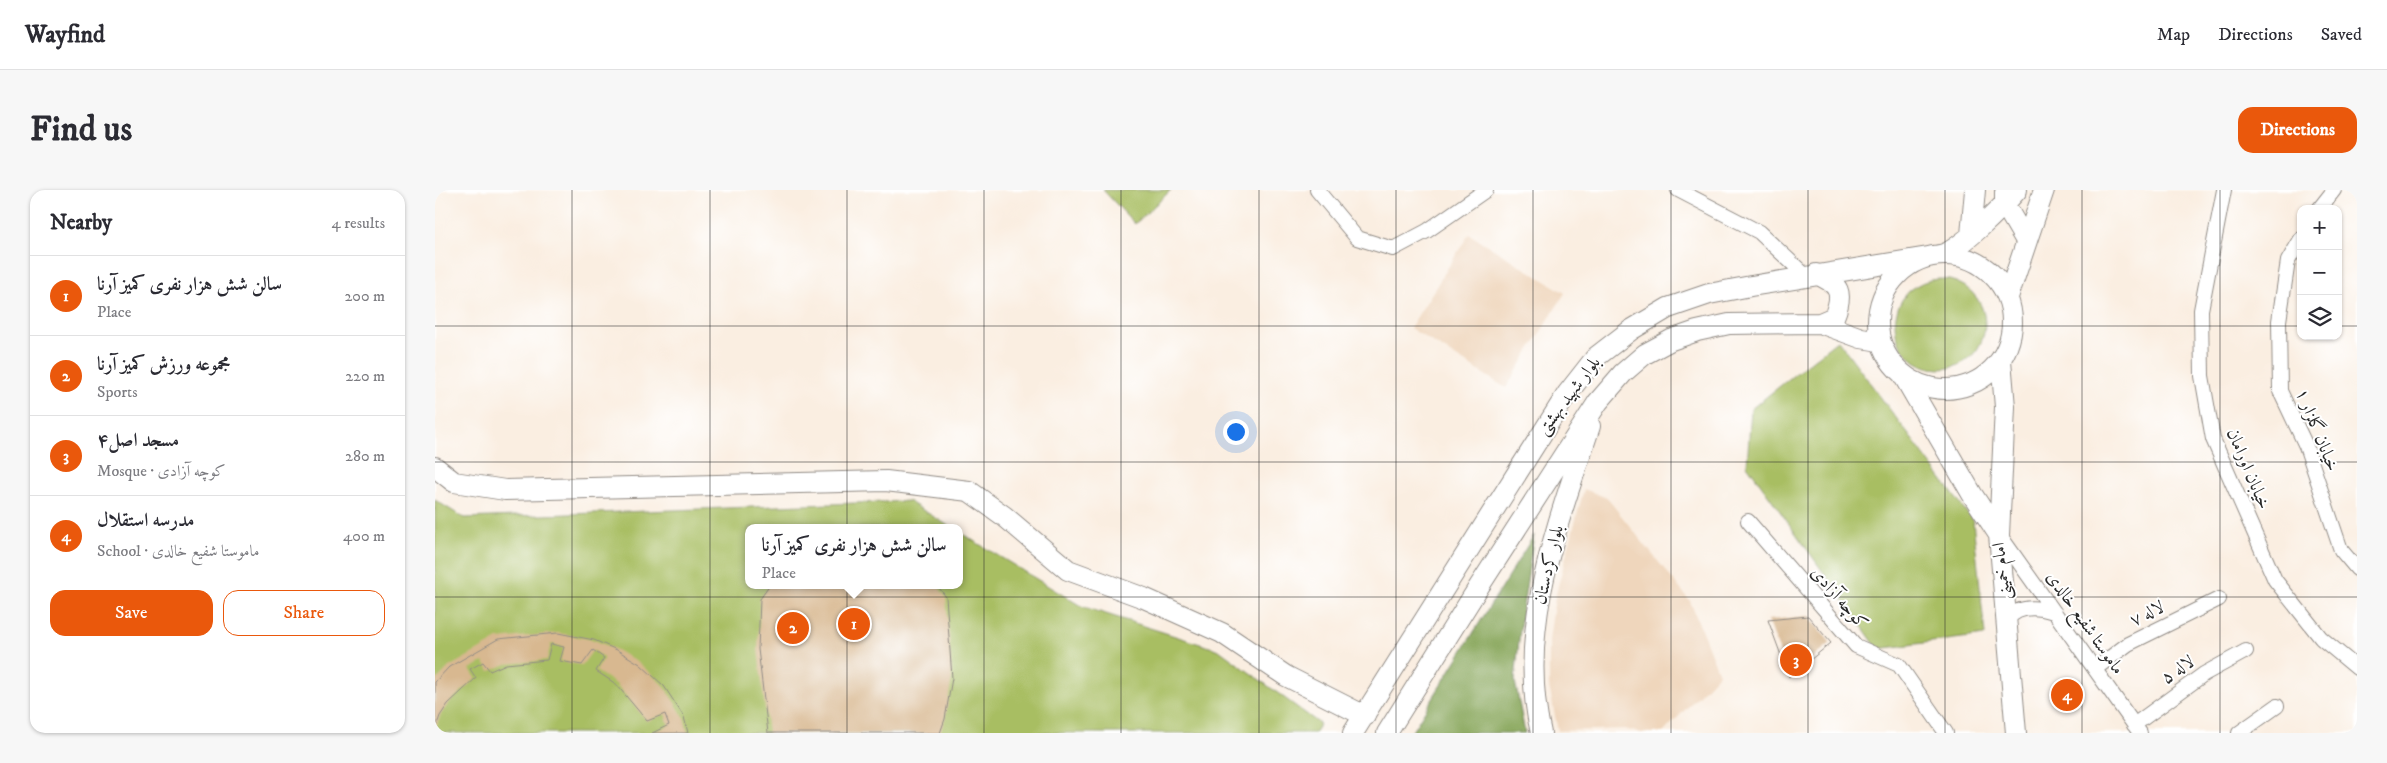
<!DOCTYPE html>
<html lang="en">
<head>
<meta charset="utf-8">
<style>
  body { margin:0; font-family:"IM FELL DW Pica",Amiri,serif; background:#f7f7f7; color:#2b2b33 }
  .controls { position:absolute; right:15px; top:15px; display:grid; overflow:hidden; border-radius:10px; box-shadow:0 1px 4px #0004 }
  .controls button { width:45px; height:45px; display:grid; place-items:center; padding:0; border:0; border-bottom:1px solid #e1e1e2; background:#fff; color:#2b2b33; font:25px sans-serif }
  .you { position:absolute; left:800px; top:241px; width:18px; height:18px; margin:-12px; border:4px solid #fff; border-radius:50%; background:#1a73e8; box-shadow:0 0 0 8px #1a73e833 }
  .badge { display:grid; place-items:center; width:32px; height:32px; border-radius:50%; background:#ea580c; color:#fff; font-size:16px; font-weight:700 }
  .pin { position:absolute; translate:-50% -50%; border:2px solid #fff; box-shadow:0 1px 5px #0006 }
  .popup { position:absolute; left:310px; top:334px; width:218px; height:65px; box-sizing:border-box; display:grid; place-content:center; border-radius:10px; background:#fff; filter:drop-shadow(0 1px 4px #0005); font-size:16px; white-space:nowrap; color:#7c7c81 }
  .popup b { font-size:19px; color:#2b2b33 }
  .popup::after { content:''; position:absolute; left:50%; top:100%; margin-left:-10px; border:10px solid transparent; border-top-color:#fff }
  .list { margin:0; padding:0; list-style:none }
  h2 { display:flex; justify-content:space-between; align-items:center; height:65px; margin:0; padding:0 20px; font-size:21px }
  h2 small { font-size:16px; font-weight:400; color:#7c7c81 }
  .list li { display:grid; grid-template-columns:32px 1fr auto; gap:15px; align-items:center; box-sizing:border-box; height:80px; padding:0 20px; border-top:1px solid #e1e1e2 }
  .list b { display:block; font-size:19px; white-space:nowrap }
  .list p { margin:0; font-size:16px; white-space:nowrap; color:#7c7c81 }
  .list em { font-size:16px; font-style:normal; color:#7c7c81 }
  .actions { display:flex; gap:10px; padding:15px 20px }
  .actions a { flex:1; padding:11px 0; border:1px solid #ea580c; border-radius:15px; text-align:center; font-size:18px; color:#ea580c }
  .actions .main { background:#ea580c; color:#fff }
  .icon { flex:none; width:28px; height:28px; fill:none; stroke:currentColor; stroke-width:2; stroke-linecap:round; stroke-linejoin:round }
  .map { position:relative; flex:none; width:1922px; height:543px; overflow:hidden; border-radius:15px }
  header { display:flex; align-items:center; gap:30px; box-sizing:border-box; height:70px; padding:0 25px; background:#fff; border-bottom:1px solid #e1e1e2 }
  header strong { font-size:24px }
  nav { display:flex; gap:28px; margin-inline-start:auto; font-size:18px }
  .intro { display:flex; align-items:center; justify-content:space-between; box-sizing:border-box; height:120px; padding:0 30px }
  h1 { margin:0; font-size:35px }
  .button { padding:12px 22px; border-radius:15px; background:#ea580c; color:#fff; font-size:18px; font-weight:700 }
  main { display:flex; gap:30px; padding:0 30px }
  aside { flex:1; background:#fff; border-radius:15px; box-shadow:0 1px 4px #0004 }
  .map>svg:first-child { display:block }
</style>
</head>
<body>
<header>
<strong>Wayfind</strong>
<nav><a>Map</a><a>Directions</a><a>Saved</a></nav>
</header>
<div class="intro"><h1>Find us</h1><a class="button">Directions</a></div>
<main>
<aside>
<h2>Nearby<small>4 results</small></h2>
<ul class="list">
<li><span class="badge">1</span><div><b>سالن شش هزار نفری کمیز آرنا</b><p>Place</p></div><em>200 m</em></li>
<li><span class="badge">2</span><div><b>مجموعه ورزش کمیز آرنا</b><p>Sports</p></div><em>220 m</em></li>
<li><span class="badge">3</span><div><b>مسجد اصل۴</b><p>Mosque · کوچه آزادی</p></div><em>280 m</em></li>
<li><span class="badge">4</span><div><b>مدرسه استقلال</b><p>School · ماموستا شفیع خالدی</p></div><em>400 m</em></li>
</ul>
<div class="actions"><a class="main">Save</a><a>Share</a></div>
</aside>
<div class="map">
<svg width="1922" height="543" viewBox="0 0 1922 543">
  <rect width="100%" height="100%" fill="#fff"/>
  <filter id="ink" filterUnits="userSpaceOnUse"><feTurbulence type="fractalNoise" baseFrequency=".02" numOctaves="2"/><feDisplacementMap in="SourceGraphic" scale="10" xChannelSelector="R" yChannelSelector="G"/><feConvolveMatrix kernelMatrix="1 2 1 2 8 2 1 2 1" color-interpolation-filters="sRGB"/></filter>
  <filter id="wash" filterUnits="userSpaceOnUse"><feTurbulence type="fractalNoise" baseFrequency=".0096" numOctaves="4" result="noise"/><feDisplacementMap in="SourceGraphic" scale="20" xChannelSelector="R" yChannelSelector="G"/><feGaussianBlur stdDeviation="1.12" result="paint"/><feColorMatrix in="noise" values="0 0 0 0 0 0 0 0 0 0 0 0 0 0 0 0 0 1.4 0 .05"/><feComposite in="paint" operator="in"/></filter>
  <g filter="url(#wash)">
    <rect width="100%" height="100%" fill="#faeee1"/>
    <!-- built -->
    <path fill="#efd6bc" d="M1034,44l96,59 -59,95 -96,-60z
      M1149,299l23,9 83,103 29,73 -56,59h-22l-16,-4 -67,2 -9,-45v-45l6,-44z"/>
    <!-- green -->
    <path fill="#a8be62" stroke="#6a7446" d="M668,0h68l-36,34z
      M1460 134a45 45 0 1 1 90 0a45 45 0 1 1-90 0Z
      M1403,150l135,181 12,114 -107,14 -131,-184 4,-56z
      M0,310l29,18 444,-17 44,27h-203v57h210v-53l122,74 138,44 101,74 -6,9h-879z"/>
    <!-- forest -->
    <path fill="#86a558" stroke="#586842" d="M1099,345l-13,85 -6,61 10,52h-114z"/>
    <g id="blocks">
      <!-- building -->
      <path fill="#d8b890" d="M335,395h167l9,12 6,81 -7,41 -5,14h-172l-10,-84 2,-50z
        M1373,426l23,27 -42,34 -21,-57z
        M123,443l36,7 23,10 23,14 24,22 20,31 4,16h-36l17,-8 -4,-11 -18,7 -31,-37 -20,-13 8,-13 -11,-8 -11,15 -22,-4 4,-14 -13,-3 -4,16 -41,4 -16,7 -7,-9 -13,7 6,9 -28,26 -8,12 -5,14v-48l14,-15 49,-28z"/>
    </g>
  </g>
  <g filter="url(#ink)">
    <use href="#blocks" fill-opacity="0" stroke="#928c86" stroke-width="1"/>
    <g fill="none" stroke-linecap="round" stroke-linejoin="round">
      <defs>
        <path id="street" d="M882,0l40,48 36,11 34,-18 59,-41
          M1243,0l81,42 47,44
          M1789,0l-23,120 1,66 11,63 62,141 46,58 36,30
          M1884,19l15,-19
          M1866,49l-13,22 -9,60 1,70 26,55 35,104 16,19
          M1313,331l108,125 43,19 47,68
          M1566,347l139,196
          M1572,430c11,-15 31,-13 47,-8
          M1660,479l33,-25 91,-45
          M1699,535l70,-51 42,-23
          M1804,543l38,-27"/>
        <path id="secondary" d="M1570,2v13l21,36
          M1536,45l4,-45
          M1504,65c17,0 66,-51 78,-65
          M1443 132a67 67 0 1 1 134 0a67 67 0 1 1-134 0Z
          M1381,84c24,10 28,19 18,43l-14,6
          M1573,107l36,-107
          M1468,185l69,119 27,41 17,198
          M0,277l19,15 51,8 381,-9 83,10 35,25 64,54 76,28 78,35 64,43 79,40
          M1564,345l6,-128 -4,-47
          M918,543l214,-339 29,-37 35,-27 37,-22 41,-14 42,-8 177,-29
          M952,543l93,-148 118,-183 25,-29 22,-19 26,-14 26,-9 32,-7 91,-1 41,15 19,3
          M1106,543c-25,-103 17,-210 49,-307"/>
      </defs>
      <!-- street casing -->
      <use href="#street" stroke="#928c86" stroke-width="16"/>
      <!-- secondary casing -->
      <use href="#secondary" stroke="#928c86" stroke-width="22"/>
      <!-- street -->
      <use href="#street" stroke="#fff" stroke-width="14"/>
      <!-- secondary -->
      <use href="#secondary" stroke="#fff" stroke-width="20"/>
    </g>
  </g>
  <!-- grid -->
  <path fill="none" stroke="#2b2b2b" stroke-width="1" stroke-opacity="0.55" d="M137,0v543M275,0v543M412,0v543M549,0v543M686,0v543M824,0v543M961,0v543M1098,0v543M1236,0v543M1373,0v543M1510,0v543M1647,0v543M1785,0v543M0,136h1866M1903,136h19M0,272h1922M0,407h1922"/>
  <g text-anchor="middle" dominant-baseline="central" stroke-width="4" stroke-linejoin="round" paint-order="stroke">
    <!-- street labels -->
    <g font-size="18" fill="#2b2b2b" stroke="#fff">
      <text transform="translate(1134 206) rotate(-53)">بلوار شهید بهشتی</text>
      <text transform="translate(1882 240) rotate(68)">خیابان گلزار ۱</text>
      <text transform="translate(1813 279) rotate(67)">خیابان اورامان</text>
      <text transform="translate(1114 375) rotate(-77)">بلوار کردستان</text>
      <text transform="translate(1567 381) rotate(-96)">امام خمینی</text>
      <text transform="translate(1404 408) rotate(49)">کوچه آزادی</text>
      <text transform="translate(1712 424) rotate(-26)">لاله ۷</text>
      <text transform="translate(1650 433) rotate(55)">ماموستا شفیع خالدی</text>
      <text transform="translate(1743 480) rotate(-34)">لاله ۵</text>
    </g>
  </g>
</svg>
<div class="controls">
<button>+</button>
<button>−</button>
<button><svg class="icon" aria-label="layers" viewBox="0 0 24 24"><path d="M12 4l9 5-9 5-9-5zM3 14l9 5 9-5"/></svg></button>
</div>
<div class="you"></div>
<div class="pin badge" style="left:419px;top:434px">1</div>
<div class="popup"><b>سالن شش هزار نفری کمیز آرنا</b>Place</div>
<div class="pin badge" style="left:358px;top:438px">2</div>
<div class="pin badge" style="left:1361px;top:470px">3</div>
<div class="pin badge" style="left:1632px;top:505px">4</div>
</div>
</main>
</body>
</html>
